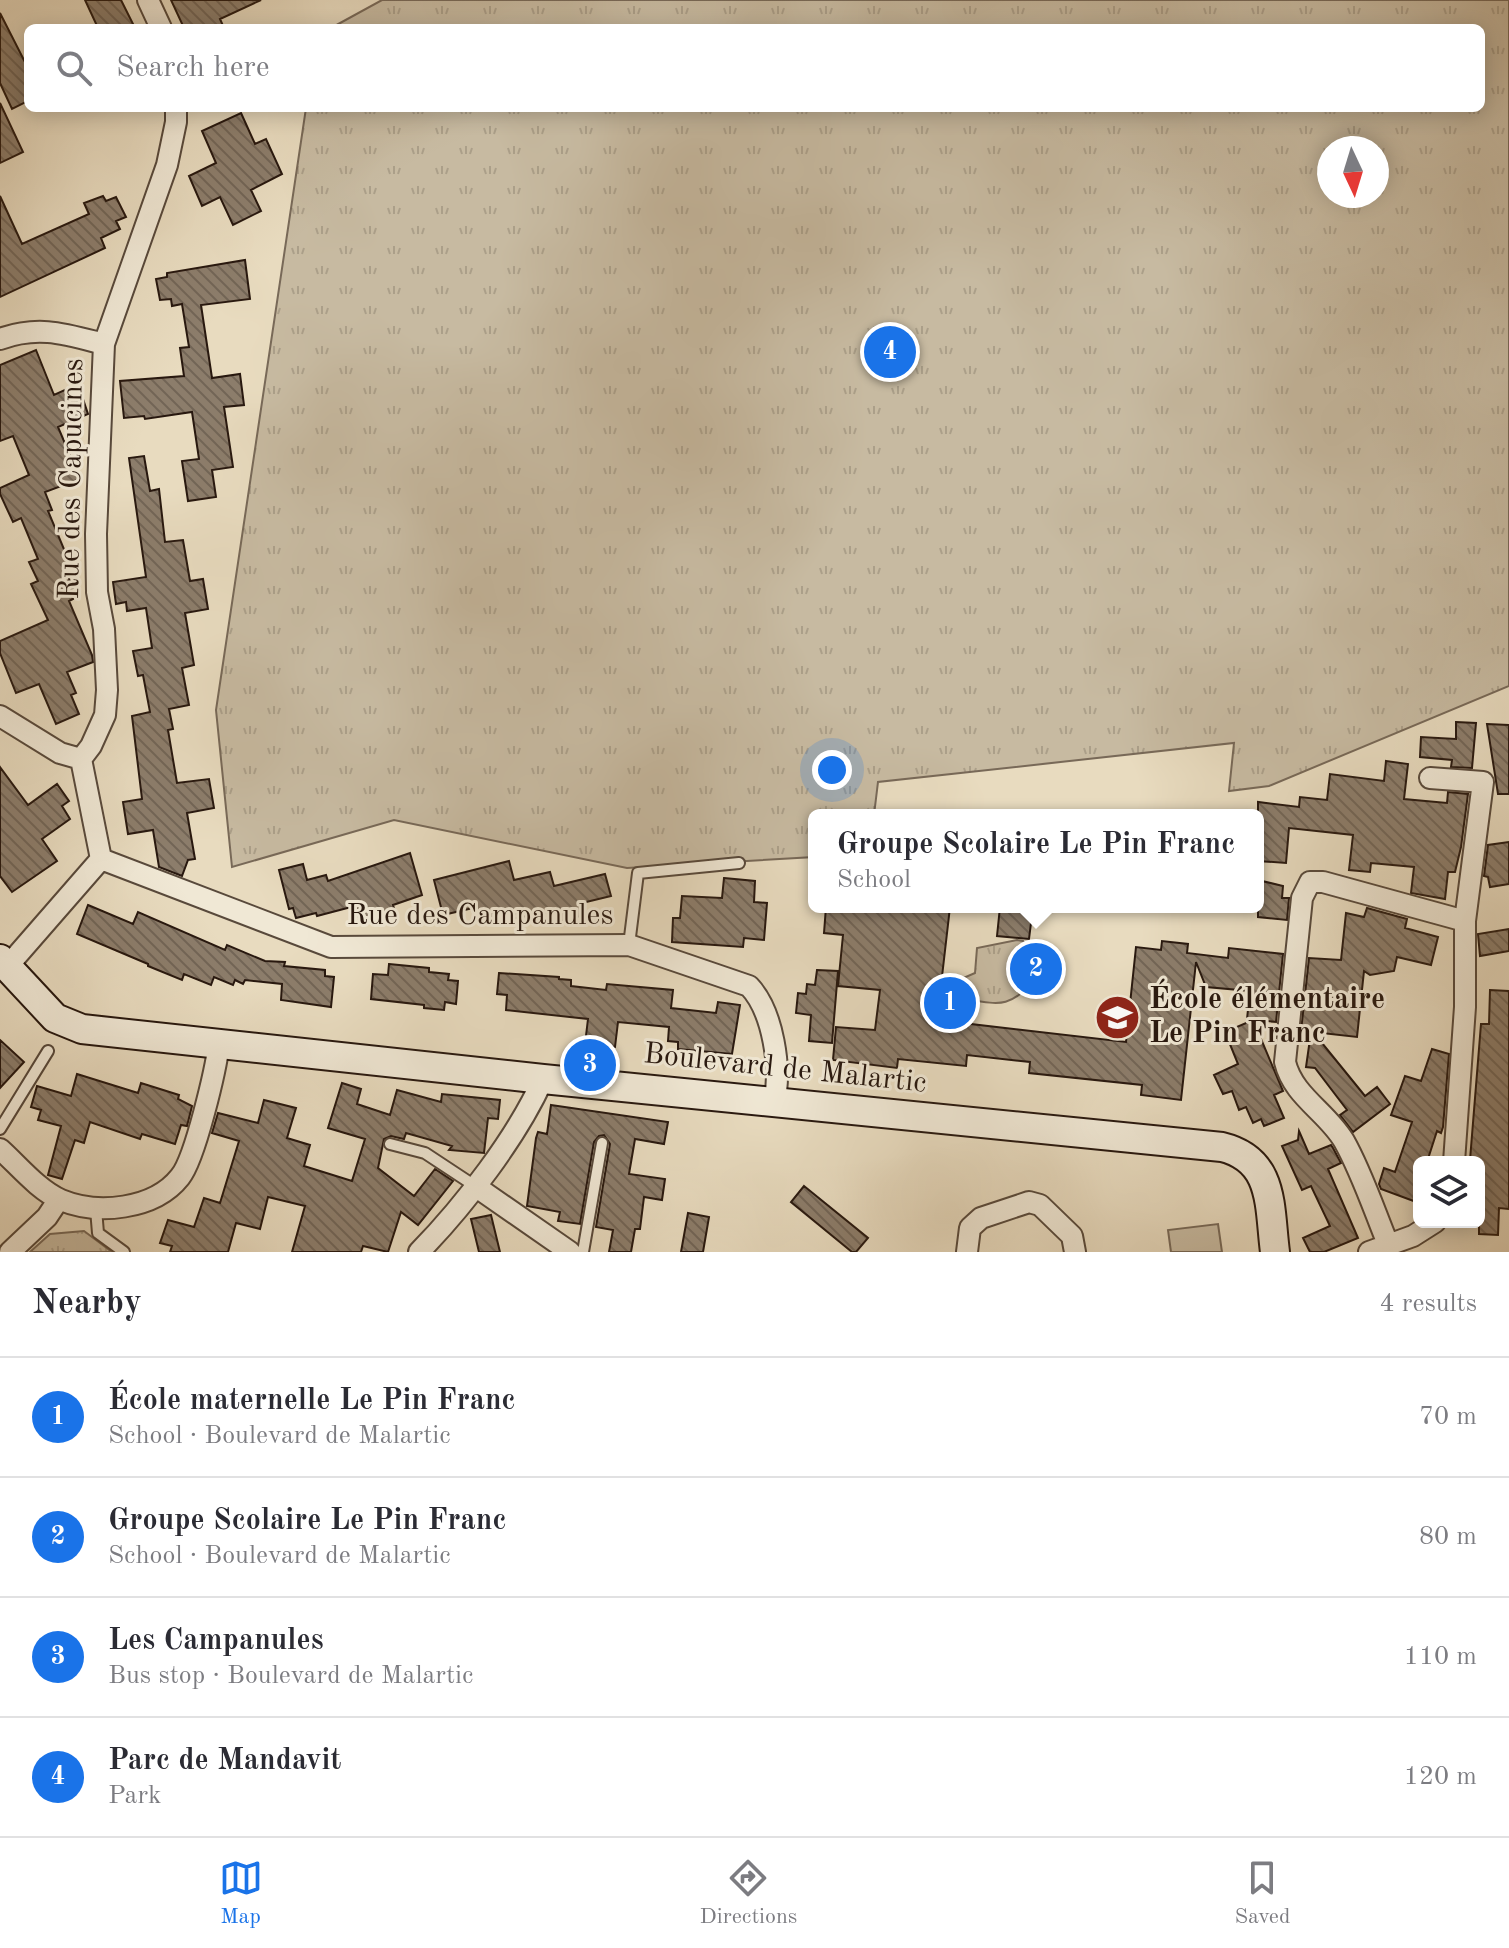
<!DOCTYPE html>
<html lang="en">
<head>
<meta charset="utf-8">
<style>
  body { margin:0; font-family:"Old Standard TT",serif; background:#f7f7f7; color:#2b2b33 }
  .controls { position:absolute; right:24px; bottom:24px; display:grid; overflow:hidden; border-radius:12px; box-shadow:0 4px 20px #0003 }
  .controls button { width:72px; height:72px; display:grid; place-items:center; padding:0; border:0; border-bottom:2px solid #e1e1e2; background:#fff; color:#2b2b33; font:40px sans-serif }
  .compass { position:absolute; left:1317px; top:136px; width:72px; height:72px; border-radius:50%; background:#fff; box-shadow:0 4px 20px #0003; rotate:176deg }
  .you { position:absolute; left:832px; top:770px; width:28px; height:28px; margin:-20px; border:6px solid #fff; border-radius:50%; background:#1a73e8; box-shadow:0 0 0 12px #1a73e833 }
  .badge { display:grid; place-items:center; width:52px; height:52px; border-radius:50%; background:#1a73e8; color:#fff; font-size:26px; font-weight:700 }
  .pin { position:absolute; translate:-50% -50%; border:4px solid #fff; box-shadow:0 2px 8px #0006 }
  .popup { position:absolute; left:808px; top:809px; width:456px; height:104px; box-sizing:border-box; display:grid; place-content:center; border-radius:12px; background:#fff; filter:drop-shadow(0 2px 6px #0005); font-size:26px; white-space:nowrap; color:#7c7c81 }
  .popup b { font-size:30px; color:#2b2b33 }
  .popup::after { content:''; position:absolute; left:50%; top:100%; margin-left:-16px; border:16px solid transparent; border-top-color:#fff }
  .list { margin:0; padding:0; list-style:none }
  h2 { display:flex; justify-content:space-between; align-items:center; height:104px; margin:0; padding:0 32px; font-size:34px }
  h2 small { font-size:26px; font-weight:400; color:#7c7c81 }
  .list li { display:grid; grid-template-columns:52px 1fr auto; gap:24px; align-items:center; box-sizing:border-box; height:120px; padding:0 32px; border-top:2px solid #e1e1e2 }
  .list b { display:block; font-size:30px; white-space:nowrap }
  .list p { margin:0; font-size:26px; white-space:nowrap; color:#7c7c81 }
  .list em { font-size:26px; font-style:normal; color:#7c7c81 }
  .icon { flex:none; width:44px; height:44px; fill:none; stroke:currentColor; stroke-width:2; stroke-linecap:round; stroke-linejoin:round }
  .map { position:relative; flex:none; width:1509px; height:1252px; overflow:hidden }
  .search { position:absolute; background:#fff; box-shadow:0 4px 20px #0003; left:24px; right:24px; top:24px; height:88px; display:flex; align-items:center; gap:20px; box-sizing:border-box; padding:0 28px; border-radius:12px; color:#7c7c81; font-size:30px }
  .sheet { height:584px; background:#fff }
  nav { display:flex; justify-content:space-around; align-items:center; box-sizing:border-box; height:112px; border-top:2px solid #e1e1e2; background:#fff; font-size:22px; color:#7c7c81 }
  nav a { display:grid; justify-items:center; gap:4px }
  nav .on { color:#1a73e8 }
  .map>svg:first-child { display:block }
</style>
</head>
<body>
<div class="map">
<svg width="1509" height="1252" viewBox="0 0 1509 1252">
  <defs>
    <pattern id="park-tufts" width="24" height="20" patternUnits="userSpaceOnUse" patternTransform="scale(2)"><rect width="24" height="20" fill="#c7baa1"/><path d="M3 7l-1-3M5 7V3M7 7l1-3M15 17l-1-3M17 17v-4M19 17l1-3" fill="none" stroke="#ab9f89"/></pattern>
    <pattern id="building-back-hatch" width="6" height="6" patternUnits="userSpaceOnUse" patternTransform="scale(2)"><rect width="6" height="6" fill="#8c7d6b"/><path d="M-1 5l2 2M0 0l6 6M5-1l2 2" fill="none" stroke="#726556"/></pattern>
  </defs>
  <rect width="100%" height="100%" fill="#e8dbbf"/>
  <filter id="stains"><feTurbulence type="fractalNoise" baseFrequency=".0025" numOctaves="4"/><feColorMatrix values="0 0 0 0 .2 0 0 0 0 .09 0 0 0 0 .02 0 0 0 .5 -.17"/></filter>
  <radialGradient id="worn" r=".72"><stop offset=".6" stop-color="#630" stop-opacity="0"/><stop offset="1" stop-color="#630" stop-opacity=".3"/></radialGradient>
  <!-- park -->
  <path fill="url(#park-tufts)" stroke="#786958" stroke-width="2" fill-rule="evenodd" d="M382,0h1127v686l-240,100 -40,5 5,-48 -356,39 -4,33h-60v42l-187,11 -233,-48 -162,47 -16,-157 90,-602h1175v-80h-1150zM1329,148h48v48h-48z
    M1017,940l6,1 5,7 1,16 7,15c-26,27 -32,27 -69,20l-6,-20 14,-6 2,-25z
    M84,1231l28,21h-82l20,-18z"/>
  <!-- pitch -->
  <path fill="#c7baa1" stroke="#786958" stroke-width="2" d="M1218,1224l4,28h-51l-3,-22z"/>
  <!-- building -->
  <path fill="url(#building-back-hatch)" stroke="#28180f" stroke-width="2" d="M85,0h36l14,28h-37z
    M171,0h90l-41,19 4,9h-40z
    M0,13l28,55v33l-16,8 -12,-26z
    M0,103l23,49 -23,11z
    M241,113l14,31 11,-5 16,35 -31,16 10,21 -28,14 -13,-28 -18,9 -13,-30 27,-13 -14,-32z
    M0,196l22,48 67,-30 -5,-11 19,-7 3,5 10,-4 10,20 -10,4 4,8 -19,9 4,10 -105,49z
    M245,260l5,39 -49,6 11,73 28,-4 4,31 -20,2 9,60 -21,3 4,27 -28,4 -6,-40 17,-2 -7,-47 -47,7 -1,-3 -20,2 -4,-37 64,-5 -4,-28 9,-1 -7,-43 -10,2 -1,-7 -11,1 -4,-21 11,-2v-4z
    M36,350l18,45 24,-11 10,30 -30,13 22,52 -35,13 7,18 -4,1 23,55 -6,3 8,19 -4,2 4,9 -4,2 23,54 1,7 -26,10 9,21 -5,2 8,19 -23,10 -17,-40 -23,9 -16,-40v-12l48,-21 -17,-36 7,-3 -9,-19 9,-3 -17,-41 -8,4 -13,-28v-6l29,-13 -16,-39 -13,5v-76z
    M144,456l6,35 9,-2 6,53 18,-2 7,41 13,-2 5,30 -23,4 9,52 -12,3 7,37 -20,4 4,20 -5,1 9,53 32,-4 5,29 -27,5 8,46 -7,1 -6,16 -23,-9 -6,-37 -25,4 -5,-32 19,-3 -10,-83 18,-4 -7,-37 -5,1 -5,-25 19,-3 -6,-40 -19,3 -1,-9 -10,2 -3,-22 33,-5 -17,-119z
    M1456,722l20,1 -4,45 -21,-1 1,-7 -32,-3 1,-20 35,2z
    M1487,724l22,1v69h-11z
    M1386,761l22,3 -4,35 43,4 1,-11 20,2 -7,53 -6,25h-7l-3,27 -34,-6 3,-26 -43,-4 -1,9 -21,-2 4,-35 -64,-7 -3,35 -28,-2v-59l41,5 1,-10 27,3 3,-26 54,7z
    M0,767l28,38 29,-21 12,17 -7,5 8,13 -28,20 15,22 -45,31 -12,-16z
    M1509,842v42l-19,3 -2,-10 -4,-1 4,-31z
    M410,853l12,42 -29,10 3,10 -35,9 -6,-18 -38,10 -1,-3 -20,5 -3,-10 -4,1 -10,-39 24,-6 4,16 19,-5 2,6z
    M509,861l5,19 36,-8 4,14 51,-12 6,22 -29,7 2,12 -30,8 -3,-12 -44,9 -2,-5 -29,7 -3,-14 -30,7 -9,-35z
    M724,878l31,3 -1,21 13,1 -3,37 -20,-2 -1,9 -71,-5 1,-24h7l2,-22 40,2z
    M1258,880l25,6 -1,12h7l-2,22 -29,-3z
    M88,905l45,19 5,-12 87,38 2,-5 38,16 20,1 -1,4 41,4v6l9,1 -3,30 -50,-7 1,-16 -37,-4 -2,4 -8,-4 -2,5 -19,-8 -3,8 -27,-11 -2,6 -34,-14v-2l-71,-30z
    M826,907h124l-13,113 189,22 10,-95 25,3 1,-9 26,3 -1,9 41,5 1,-10 54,6 -7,68 -29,-3 3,-28 -44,-4 -10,-25 -15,138 -40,-5 1,-10 -113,-12 1,-11 -63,-7 -1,11 -68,-7 -1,9 -64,-8 3,-33 39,3 5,-40 -42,-4 5,-51 -19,-2z
    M1000,907h33l-4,32 -32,-3z
    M1367,908l40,11 -2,9 33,9 -7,28 -34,-8 -3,14 -24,4 -6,-4 -7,66 -44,-5 52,64 12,-9 13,17 -37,28 -13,-17 7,-5 -32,-42 -9,-1 5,-35 -10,-1 8,-73 32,2 5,-47 18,4z
    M1509,929v22l-29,5 -2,-22z
    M389,964l40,4v4l20,2 -1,6 10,1 -2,23 -11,-2 -1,8 -20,-2v-3l-53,-6 2,-25 15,1z
    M817,970l21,1 -6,72 -23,-2 2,-26 -15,-2 2,-20 8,1 1,-10 8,1z
    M499,973l60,4v2l12,1v6l35,4 1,-6 66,6 -2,18 45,5 2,-11 22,3 -8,49 -54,-5v-7l-10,-1 1,-14 -51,-5 -3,25 -30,-3 3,-25 -82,-9 1,-15 -10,-1z
    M1490,990l19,1v218l-10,-1 -1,27 -19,-1v-74h-9l11,-136h8z
    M1253,1020l30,71 -9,4 10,23 -20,8 -3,-7 -8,4 -7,-16 -7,3 -7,-19 -9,3 -9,-19 24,-11 -13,-32z
    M0,1040l24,22 -24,26z
    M1432,1049l17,5 -6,73 -2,6 -4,-2 -10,31h-8v41l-38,-14 -2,-5 5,-16 11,4 17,-50 -21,-7 14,-39 16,5z
    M77,1074l61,19 3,-10 38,12 -1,4 14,7 -5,20 -6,-1 -6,19 -33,-10 -2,5 -50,-17 -6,21 -9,-3 -13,39 -14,-4 13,-49 -23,-6 3,-10 -10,-3 6,-21 34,10z
    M342,1083l19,6 -4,15 33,11 7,-25 44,12 1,-8 58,6 -2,19 -10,-1 -4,35 -35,-3 3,-4 -46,-13 -2,6 -13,-3 -7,3 -6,29 36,28 21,-27 18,12 -35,44 -17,-13 -13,40 -25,-6 -2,6h-69l13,-46 -37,-9 -8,32 -24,-6 -8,29h-58l2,-6 -12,-3 8,-23 26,7 10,-29 16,5 19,-62 -27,-8 6,-20 40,10 6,-23 32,8 -9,30 23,7 -6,21 48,15 13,-42 -37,-11z
    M551,1105l117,17 -4,22 -29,-5 -6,35 36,5 -3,21 -18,-3 -4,32h-5l-4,23h-22l4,-22 -17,-3 14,-83 -6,-9 -5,1 -5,6 -14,82 -22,-3 2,-9 -33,-6 9,-68 2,-6 9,2z
    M1299,1131l10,23 22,-9 2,3 8,15 -13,6 30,69 -34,14h-14l-7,-14 27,-12 -19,-40 -9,4 -20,-44 16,-6z
    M804,1186l64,52 -12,14h-4l-61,-50z
    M688,1213l21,4 -6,35h-22z
    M491,1215l9,37h-21l-8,-33z"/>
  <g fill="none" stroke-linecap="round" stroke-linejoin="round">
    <defs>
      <path id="lane" d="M629,945l9,-72 101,-10
        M0,1129l48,-78
        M390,1144l35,9 50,33
        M96,1209l2,24 26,19
        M583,1252l19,-109"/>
      <path id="street" d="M148,0l13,28
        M0,339c39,-14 65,-5 104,5
        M0,716l60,37 21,6 20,100 230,88 298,-2 120,41c24,25 33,83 25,116
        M81,759l10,-13 14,-31 2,-25 -3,-61 -7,-37 -1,-58 8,-190 63,-179 9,-43v-14
        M1430,778l53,4 -18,139
        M6,968l95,-109
        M0,1149c18,16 38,41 61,51 36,15 93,10 119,-23 15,-18 36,-108 39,-134
        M475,1186l95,66
        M1388,1244c-14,-34 -26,-71 -44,-103 -17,-29 -51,-45 -59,-79l17,-164 8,-16h13l142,39v86l-11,155
        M10,1252l37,-35 12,-18
        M419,1252c45,-46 98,-115 124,-173
        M967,1252l3,-24 11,-10 48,-16 11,3 32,31 3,16
        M1369,1252l44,-16 22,-14"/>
      <path id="secondary" d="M0,959l55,59 27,11 461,50 679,68c53,13 47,60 53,105"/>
    </defs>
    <!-- lane casing -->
    <use href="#lane" stroke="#58493b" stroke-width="14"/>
    <!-- street casing -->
    <use href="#street" stroke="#58493b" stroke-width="24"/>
    <!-- secondary casing -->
    <use href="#secondary" stroke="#28180f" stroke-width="32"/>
    <!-- lane -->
    <use href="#lane" stroke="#f0e8d5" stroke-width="10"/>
    <!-- street -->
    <use href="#street" stroke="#f0e8d5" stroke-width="20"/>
    <!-- secondary -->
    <use href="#secondary" stroke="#f0e8d5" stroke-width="28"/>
  </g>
  <!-- icons -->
  <defs>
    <symbol id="school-disc" viewBox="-11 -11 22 22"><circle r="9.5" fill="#8f2418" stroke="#f0e8d5"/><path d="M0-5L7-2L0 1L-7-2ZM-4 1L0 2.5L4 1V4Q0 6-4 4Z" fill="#fff"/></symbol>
  </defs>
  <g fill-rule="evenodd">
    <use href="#school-disc" x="1092" y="992" width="51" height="51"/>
  </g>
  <g text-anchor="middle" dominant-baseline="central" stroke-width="6" stroke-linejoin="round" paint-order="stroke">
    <!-- street labels -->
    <g font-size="30" fill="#28180f" stroke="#f0e8d5">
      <text transform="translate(72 479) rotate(-89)">Rue des Capucines</text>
      <text x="480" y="916">Rue des Campanules</text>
      <text transform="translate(785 1069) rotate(6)">Boulevard de Malartic</text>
    </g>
    <!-- poi labels -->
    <g font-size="30" font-weight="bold" fill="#28180f" stroke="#f0e8d5" text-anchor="start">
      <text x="1149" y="1000">École élémentaire<tspan x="1149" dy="34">Le Pin Franc</tspan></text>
    </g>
  </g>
  <rect width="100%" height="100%" filter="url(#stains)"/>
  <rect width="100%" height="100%" fill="url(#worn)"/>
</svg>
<div class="controls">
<button><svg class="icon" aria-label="layers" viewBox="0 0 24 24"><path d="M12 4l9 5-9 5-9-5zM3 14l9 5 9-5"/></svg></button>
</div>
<svg class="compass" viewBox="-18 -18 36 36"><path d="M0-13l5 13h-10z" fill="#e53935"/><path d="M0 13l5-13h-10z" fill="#7c7c81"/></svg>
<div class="you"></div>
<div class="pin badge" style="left:950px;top:1003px">1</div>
<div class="pin badge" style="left:1036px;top:969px">2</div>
<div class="popup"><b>Groupe Scolaire Le Pin Franc</b>School</div>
<div class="pin badge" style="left:590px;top:1065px">3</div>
<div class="pin badge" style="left:890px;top:352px">4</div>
<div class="search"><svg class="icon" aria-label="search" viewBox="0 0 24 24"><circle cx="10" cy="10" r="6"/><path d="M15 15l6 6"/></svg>Search here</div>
</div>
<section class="sheet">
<h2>Nearby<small>4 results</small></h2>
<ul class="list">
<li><span class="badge">1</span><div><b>École maternelle Le Pin Franc</b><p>School · Boulevard de Malartic</p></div><em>70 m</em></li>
<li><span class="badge">2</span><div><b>Groupe Scolaire Le Pin Franc</b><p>School · Boulevard de Malartic</p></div><em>80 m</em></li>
<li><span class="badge">3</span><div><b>Les Campanules</b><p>Bus stop · Boulevard de Malartic</p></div><em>110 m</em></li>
<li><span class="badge">4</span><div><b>Parc de Mandavit</b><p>Park</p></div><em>120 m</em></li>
</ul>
</section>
<nav>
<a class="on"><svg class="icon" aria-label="map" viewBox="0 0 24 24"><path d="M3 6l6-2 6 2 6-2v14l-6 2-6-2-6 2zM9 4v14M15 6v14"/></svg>Map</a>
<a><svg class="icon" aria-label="directions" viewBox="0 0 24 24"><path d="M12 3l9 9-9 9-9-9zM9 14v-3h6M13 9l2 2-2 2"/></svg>Directions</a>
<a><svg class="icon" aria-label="saved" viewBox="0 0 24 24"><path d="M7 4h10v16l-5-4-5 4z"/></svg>Saved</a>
</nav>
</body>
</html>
